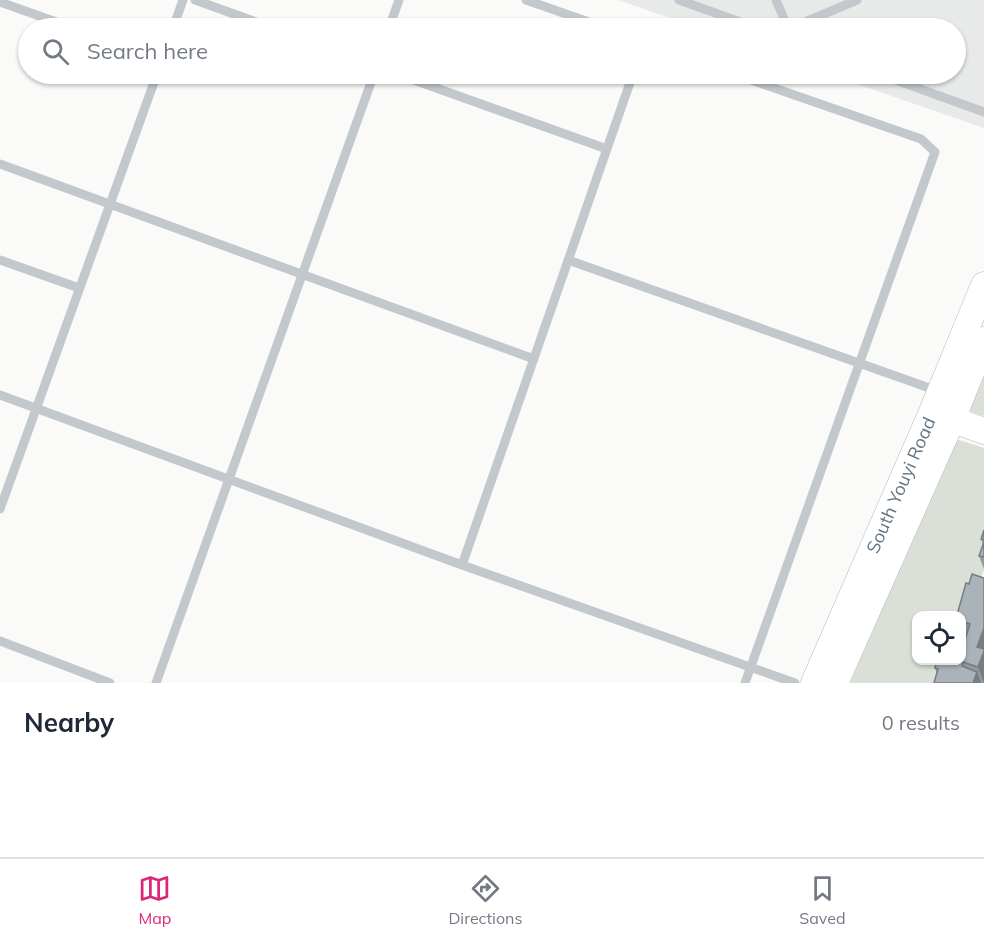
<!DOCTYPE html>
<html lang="en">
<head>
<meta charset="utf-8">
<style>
  body { margin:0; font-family:Mulish,sans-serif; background:#f2f2f3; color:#1f2937 }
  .controls { position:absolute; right:18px; bottom:18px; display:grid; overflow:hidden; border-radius:12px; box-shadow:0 2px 4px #0004 }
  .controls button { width:54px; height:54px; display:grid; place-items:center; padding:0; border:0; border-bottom:2px solid #e0e1e3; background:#fff; color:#1f2937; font:30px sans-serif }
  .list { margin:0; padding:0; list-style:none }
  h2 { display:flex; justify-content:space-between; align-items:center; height:78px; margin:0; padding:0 24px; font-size:26px }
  h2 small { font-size:20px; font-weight:400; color:#747a83 }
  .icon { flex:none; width:33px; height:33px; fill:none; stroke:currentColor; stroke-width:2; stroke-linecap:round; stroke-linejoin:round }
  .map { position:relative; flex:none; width:984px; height:683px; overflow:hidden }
  .search { position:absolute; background:#fff; box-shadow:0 2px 4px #0004; left:18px; right:18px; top:18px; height:66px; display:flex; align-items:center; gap:15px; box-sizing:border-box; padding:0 21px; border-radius:33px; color:#747a83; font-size:22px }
  .sheet { height:174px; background:#fff }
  nav { display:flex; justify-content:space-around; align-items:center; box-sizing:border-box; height:84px; border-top:2px solid #e0e1e3; background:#fff; font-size:16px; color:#747a83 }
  nav a { display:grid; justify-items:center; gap:3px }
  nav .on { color:#db2777 }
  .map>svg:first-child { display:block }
</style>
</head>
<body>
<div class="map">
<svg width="984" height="683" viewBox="0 0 984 683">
  <rect width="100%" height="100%" fill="#fafaf8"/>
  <!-- built -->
  <path fill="#e8e9e9" d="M618,0h366v128l-156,-54h128v-46h-257z"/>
  <!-- green -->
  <path fill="#dadfd7" d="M984,373v43l-15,-5z
    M956,439l28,9v122l-22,58v-12h-46v44l33,1 -9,22h-90z"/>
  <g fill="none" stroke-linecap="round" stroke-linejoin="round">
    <defs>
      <g id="secondary">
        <path d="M937,414l47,17"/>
        <path id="s1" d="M814,683l118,-271 52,-127"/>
        <path d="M835,683l117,-263 32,-80"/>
      </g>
    </defs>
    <!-- secondary casing -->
    <use href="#secondary" stroke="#b3babf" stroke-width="27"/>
    <!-- lane -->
    <path stroke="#c3c8cc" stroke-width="9" d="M195,0l78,28
      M526,0l80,28
      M679,0l78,28
      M776,0l12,28
      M0,2l73,26
      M173,28l10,-28
      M389,28l10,-28
      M791,28l66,-28
      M397,74l210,75
      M633,74l-171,491 333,118
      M734,74l187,65 14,13 -190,531
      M879,74l105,38
      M0,164l534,195
      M0,260l79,28
      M568,260l370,131
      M0,395l462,170
      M0,509l157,-435
      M0,641l110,42
      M156,683l218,-609"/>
    <!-- secondary -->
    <use href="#secondary" stroke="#fff" stroke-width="26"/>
  </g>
  <!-- wall -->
  <path fill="#929a9f" d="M984,530v39l-5,-13 4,-11 -2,-6z
    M984,578v105h-50l3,-9 -2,-6 29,-25v-2l-2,-7v-19l7,-31z"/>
  <!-- shaded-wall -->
  <path fill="#777d82" d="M984,628v55l-6,-16 -1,-20z
    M977,672l4,11h-8z"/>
  <!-- building -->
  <path fill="#aab3b9" stroke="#777d82" stroke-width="1.5" d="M984,530v10l-3,-1z
    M984,542v15l-5,-1z
    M972,574l12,4v50l-7,19 7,2v2l-6,16 -15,-5 -1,4 15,6 -4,11h-39l4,-14 -3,-1 2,-8h25v-18l2,1 6,-19 -8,-3v-6h-5l9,-32 3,1z"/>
  <g text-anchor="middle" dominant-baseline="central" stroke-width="6" stroke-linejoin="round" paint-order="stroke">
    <!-- street labels -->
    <g font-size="18" fill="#657683" stroke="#fff">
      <text stroke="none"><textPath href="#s1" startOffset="216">South Youyi Road</textPath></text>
    </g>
  </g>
</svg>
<div class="controls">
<button><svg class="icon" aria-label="locate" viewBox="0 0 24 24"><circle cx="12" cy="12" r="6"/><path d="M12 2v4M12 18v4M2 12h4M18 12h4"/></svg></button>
</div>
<div class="search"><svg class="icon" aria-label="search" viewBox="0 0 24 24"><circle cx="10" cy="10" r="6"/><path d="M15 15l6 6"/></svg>Search here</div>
</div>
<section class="sheet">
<h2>Nearby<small>0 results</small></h2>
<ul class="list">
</ul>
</section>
<nav>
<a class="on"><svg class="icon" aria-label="map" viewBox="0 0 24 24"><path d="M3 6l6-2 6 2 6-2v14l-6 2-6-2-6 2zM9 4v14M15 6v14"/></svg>Map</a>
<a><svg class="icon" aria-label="directions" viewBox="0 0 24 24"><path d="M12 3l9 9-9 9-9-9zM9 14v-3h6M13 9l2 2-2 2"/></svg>Directions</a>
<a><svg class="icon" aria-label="saved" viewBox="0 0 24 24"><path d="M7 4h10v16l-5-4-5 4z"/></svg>Saved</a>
</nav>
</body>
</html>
